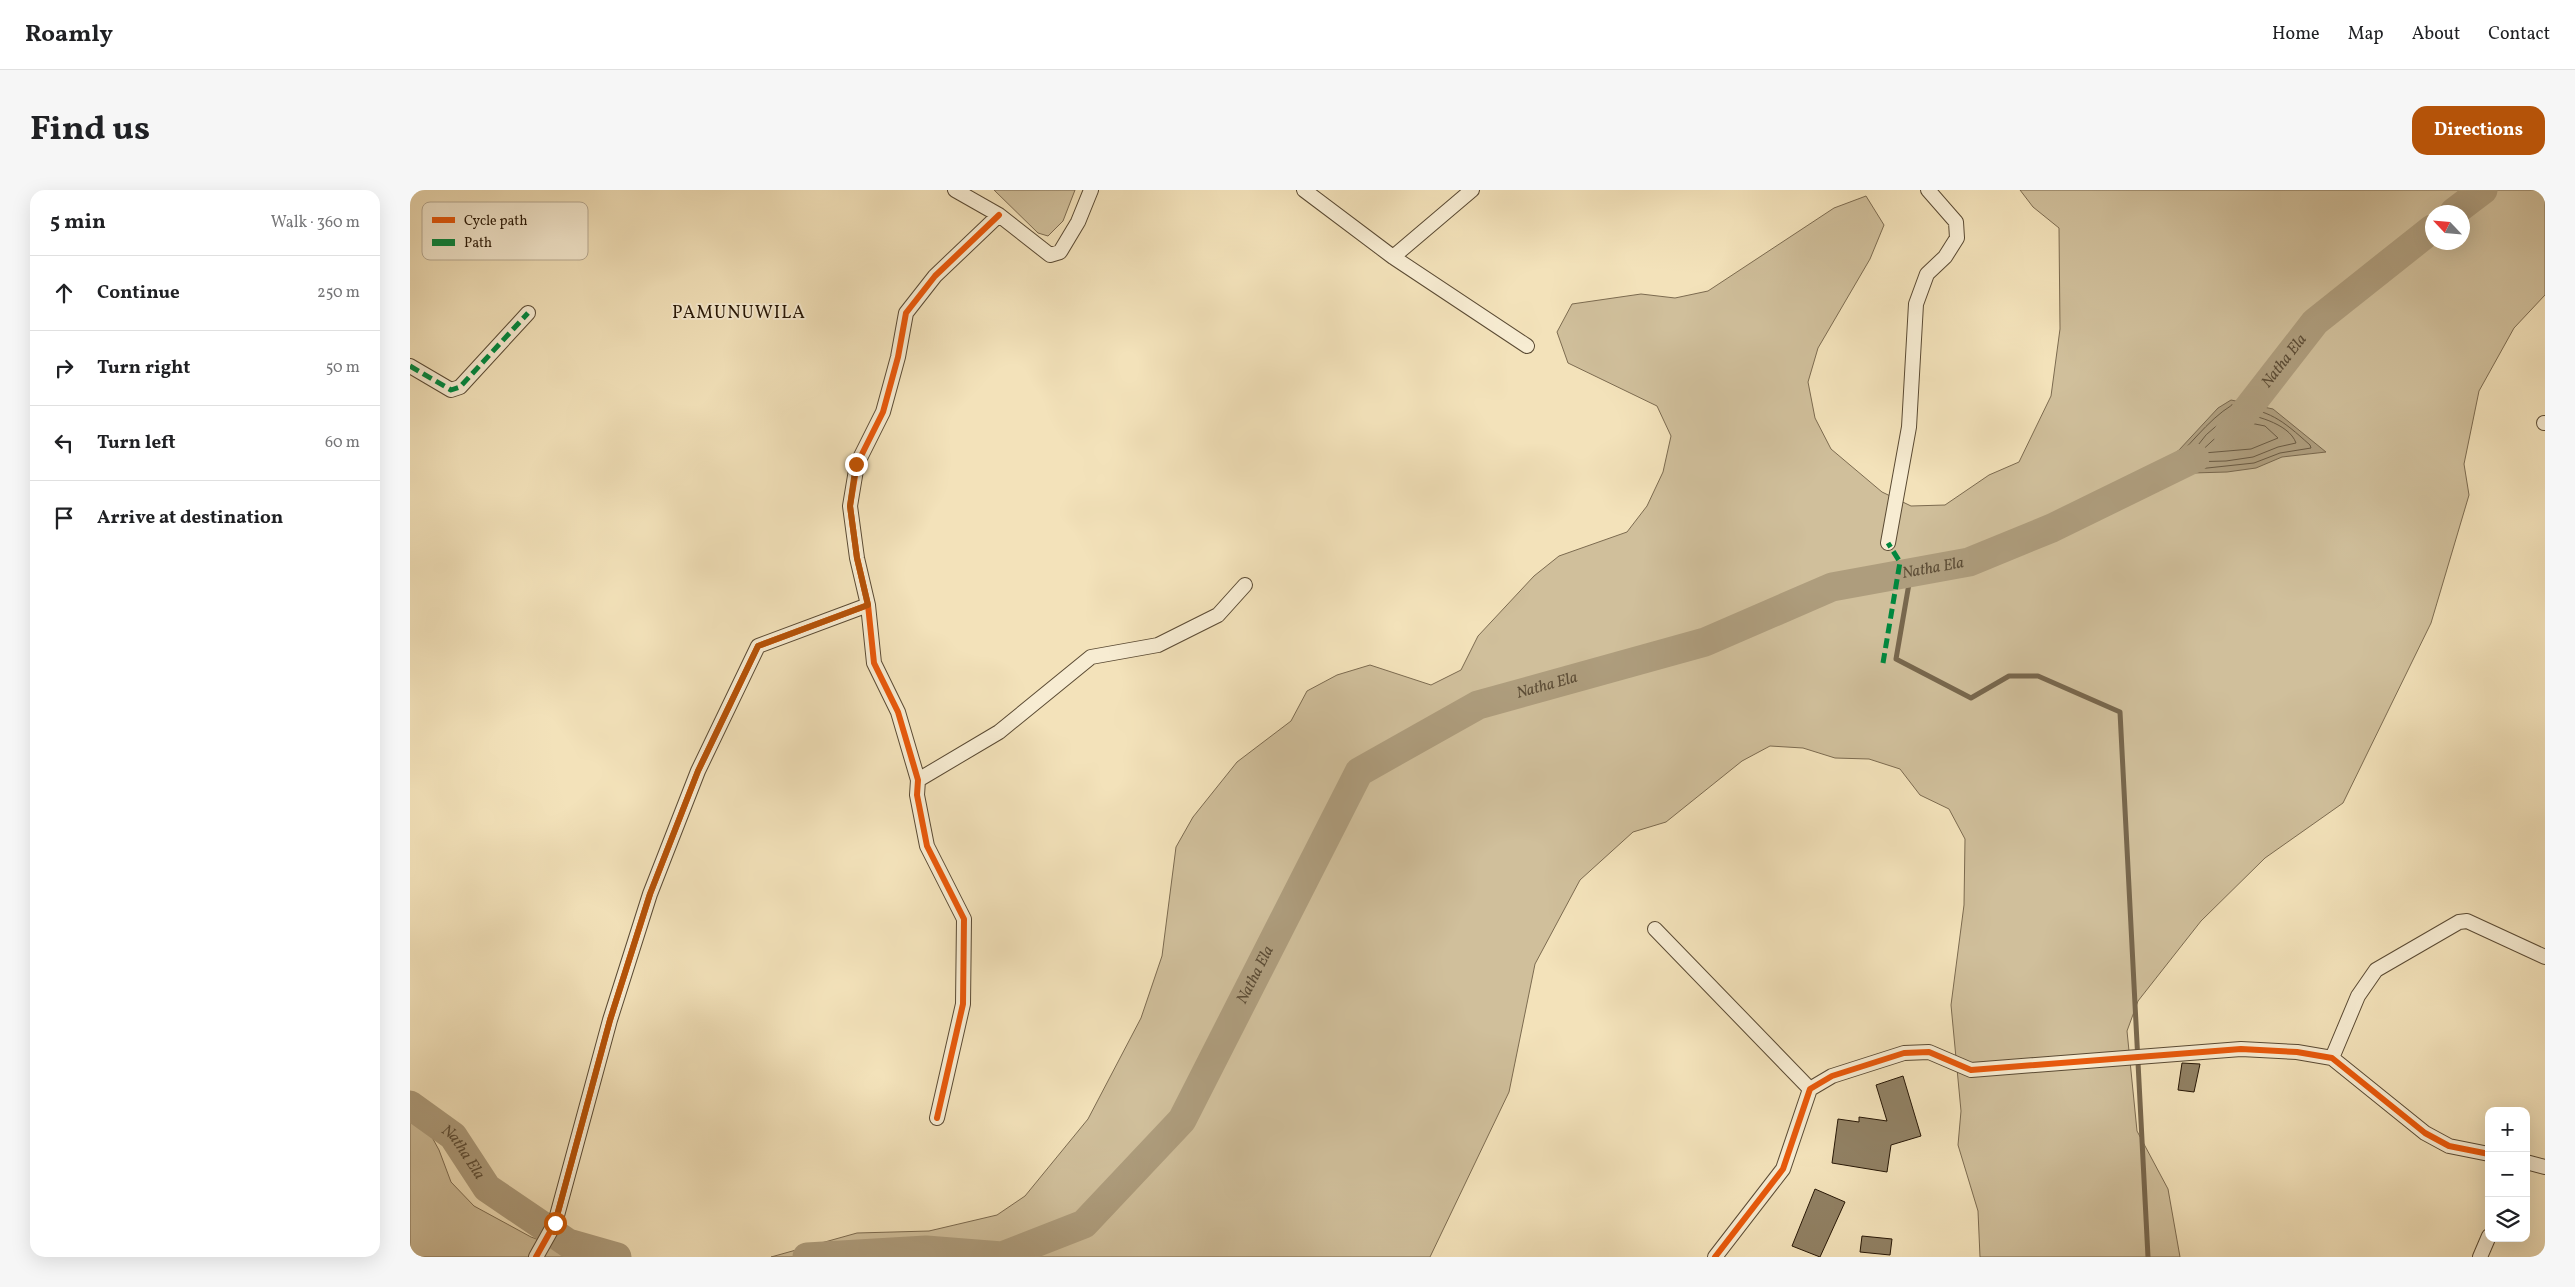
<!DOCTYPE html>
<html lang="en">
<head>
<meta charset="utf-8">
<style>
  body { margin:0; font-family:Vollkorn,serif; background:#f6f6f6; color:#202124 }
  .controls { position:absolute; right:15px; bottom:15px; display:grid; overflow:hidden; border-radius:10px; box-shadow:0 5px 20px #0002 }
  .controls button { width:45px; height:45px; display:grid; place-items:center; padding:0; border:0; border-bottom:1px solid #e0e0e0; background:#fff; color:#202124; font:25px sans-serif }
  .compass { position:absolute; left:2015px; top:15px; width:45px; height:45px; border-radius:50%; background:#fff; box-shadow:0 5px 20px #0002; rotate:296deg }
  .stop { position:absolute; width:15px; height:15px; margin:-11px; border:4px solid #b45309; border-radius:50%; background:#fff }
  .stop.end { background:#b45309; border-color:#fff; box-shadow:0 1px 5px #0008 }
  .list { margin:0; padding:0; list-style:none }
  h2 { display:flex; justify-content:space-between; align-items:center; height:65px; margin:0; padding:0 20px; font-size:21px }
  h2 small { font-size:16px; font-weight:400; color:#757577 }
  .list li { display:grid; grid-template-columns:32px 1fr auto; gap:15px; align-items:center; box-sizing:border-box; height:75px; padding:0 20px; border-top:1px solid #e0e0e0 }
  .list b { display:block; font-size:19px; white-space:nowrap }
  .list em { font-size:16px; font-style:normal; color:#757577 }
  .icon { flex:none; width:28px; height:28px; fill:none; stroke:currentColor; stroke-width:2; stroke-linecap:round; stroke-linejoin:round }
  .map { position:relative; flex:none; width:2135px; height:1067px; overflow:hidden; border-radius:15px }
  header { display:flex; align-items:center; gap:30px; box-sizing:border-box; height:70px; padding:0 25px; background:#fff; border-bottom:1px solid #e0e0e0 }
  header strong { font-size:24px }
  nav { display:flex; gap:28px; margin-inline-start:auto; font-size:18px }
  .intro { display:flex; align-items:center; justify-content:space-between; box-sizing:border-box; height:120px; padding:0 30px }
  h1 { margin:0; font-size:35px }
  .button { padding:12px 22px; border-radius:15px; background:#b45309; color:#fff; font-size:18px; font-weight:700 }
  main { display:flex; gap:30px; padding:0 30px }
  aside { flex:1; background:#fff; border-radius:15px; box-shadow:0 5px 20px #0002 }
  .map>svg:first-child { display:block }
</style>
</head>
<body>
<header>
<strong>Roamly</strong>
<nav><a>Home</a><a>Map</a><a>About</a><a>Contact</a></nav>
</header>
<div class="intro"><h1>Find us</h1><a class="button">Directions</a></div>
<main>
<aside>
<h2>5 min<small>Walk · 360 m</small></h2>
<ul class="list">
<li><svg class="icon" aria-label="ahead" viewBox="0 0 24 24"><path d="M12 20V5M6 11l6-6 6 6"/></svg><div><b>Continue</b></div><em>250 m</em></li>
<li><svg class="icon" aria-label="right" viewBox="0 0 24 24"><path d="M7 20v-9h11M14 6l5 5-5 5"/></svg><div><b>Turn right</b></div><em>50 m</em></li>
<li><svg class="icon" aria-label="left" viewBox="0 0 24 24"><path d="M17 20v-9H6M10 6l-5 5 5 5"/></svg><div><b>Turn left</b></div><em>60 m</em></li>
<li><svg class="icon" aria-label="arrive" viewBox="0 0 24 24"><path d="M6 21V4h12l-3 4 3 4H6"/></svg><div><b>Arrive at destination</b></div></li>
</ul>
</aside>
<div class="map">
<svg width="2135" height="1067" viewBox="0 0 2135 1067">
  <rect width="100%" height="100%" fill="#f3e2ba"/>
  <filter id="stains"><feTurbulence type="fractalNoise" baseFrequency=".004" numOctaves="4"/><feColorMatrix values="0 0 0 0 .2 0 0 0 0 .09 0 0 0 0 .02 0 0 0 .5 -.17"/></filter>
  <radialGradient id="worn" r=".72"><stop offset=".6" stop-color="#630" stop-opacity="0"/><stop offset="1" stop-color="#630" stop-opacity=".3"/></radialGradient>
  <!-- green -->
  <path fill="#d0bf9b" stroke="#7c6b50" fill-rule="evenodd" d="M584,0h81l-12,31 -15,15 -10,-3z
    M1610,0h525v105l-31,33 -35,63 -15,73 5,31 -38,128 -88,180 -78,55 -64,63 -63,80 -11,30 10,100 31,58 12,68h-200l-2,-46 -20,-66 3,-34 -10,-106 13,-100 1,-66 -16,-30 -29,-14 -20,-26 -31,-10 -34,-1 -32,-10 -33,-2 -28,15 -76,61 -33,10 -53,48 -45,84 -26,128 -79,165h-659l86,-24 72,-2 68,-16 28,-19 63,-77 53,-101 21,-62 14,-109 17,-30 44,-55 54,-41 16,-30 30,-16 33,-10 61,20 30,-15 17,-34 56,-60 25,-20 68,-24 20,-26 16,-34 8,-36 -14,-30 -89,-43 -11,-31 15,-28 69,-10 34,4 33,-7 126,-83 32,-12 18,29 -14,34 -52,89 -10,34 7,36 16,31 51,43 29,14 34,-1 44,-30 30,-13 32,-66 9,-67 -1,-101 -26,-21zM2022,22h30v30h-30z
    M0,907l29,53 12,32 23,24 57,31 55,20h-176z"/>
  <!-- water -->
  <path fill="#ae9d7d" stroke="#78674d" d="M1821,210l42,9 53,43 -44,5 -26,11 -29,4 -35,1 -23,5 -18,-6 28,-22 39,-42z"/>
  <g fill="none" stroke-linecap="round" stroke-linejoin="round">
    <!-- shore -->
    <path stroke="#6a5a42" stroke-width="1" d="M1822,215c39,6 49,14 78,40l1,3 -31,5 -26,10 -84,9 -5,-1v-3c24,-20 41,-47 67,-63z
      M1823,222c19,2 56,11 63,31l-18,4 -25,10 -27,4 -39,1v-3l19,-24z
      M1825,230l30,6 13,12 -27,11 -47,4 -1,-3z"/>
    <!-- stream -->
    <path stroke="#78674d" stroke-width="5" d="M1501,382l-15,87 75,39 38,-22h29l82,36 28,545"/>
    <!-- river -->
    <g stroke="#ae9d7d" stroke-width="29">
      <path d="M2044,22l29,-22"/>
      <path id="s1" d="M1818,244l87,-112 117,-93"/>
      <path id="s2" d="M0,915l43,31 34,52 81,55 49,14"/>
      <path id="s3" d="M397,1067l119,-7 76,6 82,-32 98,-104 177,-348 119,-67 227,-63 127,-55 137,-25 83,-34 143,-70"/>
    </g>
  </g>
  <!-- building -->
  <path fill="#918164" stroke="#271706" d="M1772,873l18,1 -6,28 -16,-2z
    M1493,886l18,60 -30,9 -4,27 -55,-9 6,-44 21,3v-5l28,4 -11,-36z
    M1405,999l30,13 -25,55 -28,-11z
    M1452,1046l30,3 -2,16 -30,-3z"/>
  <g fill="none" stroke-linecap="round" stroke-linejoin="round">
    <defs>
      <path id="street" d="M545,0l44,25 51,40 10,-3 18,-30 13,-32
        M894,0l89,67 134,89
        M983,67l79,-67
        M0,176l41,24 9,-3 68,-74
        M2134,233h1
        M1478,353l21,-116 7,-123 11,-30 18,-17 12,-19 -1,-16 -28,-32
        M508,590l81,-48 92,-75 67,-12 60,-30 27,-30
        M1245,739l155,160
        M1922,868l26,-62 18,-26 83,-48 8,-1 78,36
        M527,928l26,-114 1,-85 -37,-73 -10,-51 1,-15 -20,-68 -24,-49 -6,-58 -11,-47 -7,-52 7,-42 26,-52 15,-55 8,-44 29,-37 64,-61
        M2116,972l19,5
        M126,1067l19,-34 55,-203 40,-126 48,-123 60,-125 110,-41
        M1305,1067l68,-88 27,-80 22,-13 72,-23 25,-1 42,18 270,-21 56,3 35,6 93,75 24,13 40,8
        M2070,1067l9,-21"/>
    </defs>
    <!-- street casing -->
    <use href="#street" stroke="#5a4a33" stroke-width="16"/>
    <!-- street -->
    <use href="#street" stroke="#f7ecd2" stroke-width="14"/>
    <!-- quiet -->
    <path stroke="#00873e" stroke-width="5" stroke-dasharray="10 5" stroke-linecap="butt" d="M0,176l41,24 9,-3 68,-74
      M1473,473l17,-101 -12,-19"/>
    <defs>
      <path id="cycleway" d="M527,928l26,-114 1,-85 -37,-73 -10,-51 1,-15 -20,-68 -24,-49 -6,-58 -11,-47 -7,-52 7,-42 26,-52 15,-55 8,-44 29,-37 64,-61
        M126,1067l19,-34 55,-203 40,-126 48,-123 60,-125 110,-41
        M1305,1067l68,-88 27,-80 22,-13 72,-23 25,-1 42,18 270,-21 56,3 35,6 93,75 24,13 40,8"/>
    </defs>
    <!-- cycleway casing -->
    <use href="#cycleway" stroke="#f7ecd2" stroke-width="9"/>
    <!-- cycleway -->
    <use href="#cycleway" stroke="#e8590c" stroke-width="6"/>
  </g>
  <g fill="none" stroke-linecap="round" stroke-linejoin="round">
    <!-- route -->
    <path stroke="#b45309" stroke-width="6" d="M145,1033l55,-203 40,-126 48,-123 60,-125 110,-41 -11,-47 -7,-52 6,-42"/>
  </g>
  <g text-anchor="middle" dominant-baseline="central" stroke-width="4" stroke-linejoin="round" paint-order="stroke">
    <!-- water labels -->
    <g font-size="16" font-style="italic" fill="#5d4d36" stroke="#f7ecd2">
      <text stroke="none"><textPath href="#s1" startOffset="92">Natha Ela</textPath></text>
      <text stroke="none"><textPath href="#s3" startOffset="1430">Natha Ela</textPath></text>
      <text stroke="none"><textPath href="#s3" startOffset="1025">Natha Ela</textPath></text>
      <text stroke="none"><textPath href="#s3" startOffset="589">Natha Ela</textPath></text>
      <text stroke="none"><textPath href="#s2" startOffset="72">Natha Ela</textPath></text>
    </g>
    <!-- quarter labels -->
    <g font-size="18" letter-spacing="1" fill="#271706" stroke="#f7ecd2">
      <text x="329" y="123">PAMUNUWILA</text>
    </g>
  </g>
  <!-- legend -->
  <rect x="12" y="12" width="166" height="58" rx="8" fill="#f7ecd2" stroke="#b9ac95" stroke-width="1"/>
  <rect x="22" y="27" width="23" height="6" fill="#e8590c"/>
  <rect x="22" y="49" width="23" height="7" fill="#00873e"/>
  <g font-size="14" fill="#271706">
    <text x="54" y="35">Cycle path</text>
    <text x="54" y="57">Path</text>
  </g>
  <rect width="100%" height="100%" filter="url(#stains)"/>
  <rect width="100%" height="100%" fill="url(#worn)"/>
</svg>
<div class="controls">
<button>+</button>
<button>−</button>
<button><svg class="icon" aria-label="layers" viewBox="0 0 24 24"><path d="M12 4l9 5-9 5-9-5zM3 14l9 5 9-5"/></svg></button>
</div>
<svg class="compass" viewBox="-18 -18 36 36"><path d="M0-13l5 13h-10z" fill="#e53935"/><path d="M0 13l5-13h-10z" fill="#757577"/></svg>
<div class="stop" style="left:145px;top:1033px"></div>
<div class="stop end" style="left:446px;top:274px"></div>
</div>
</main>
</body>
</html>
